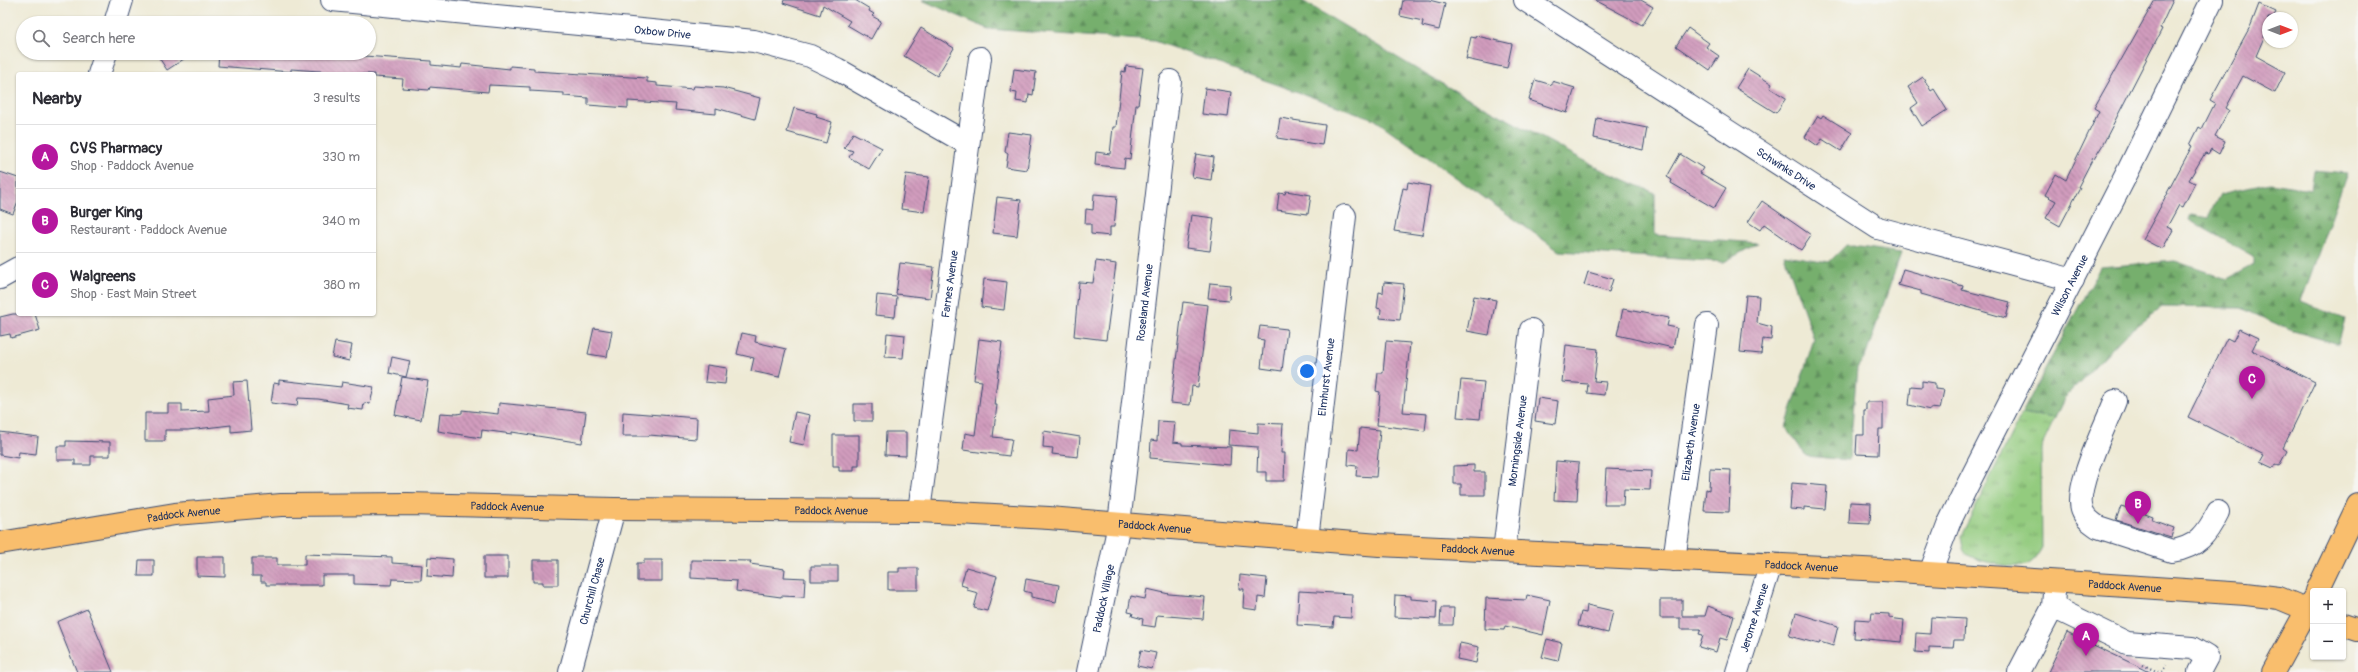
<!DOCTYPE html>
<html lang="en">
<head>
<meta charset="utf-8">
<style>
  body { margin:0; font-family:Pangolin,sans-serif; background:#f2f2f3; color:#2b2b33 }
  .controls { position:absolute; right:12px; bottom:12px; display:grid; overflow:hidden; border-radius:4px; box-shadow:0 1px 3px #0004 }
  .controls button { width:36px; height:36px; display:grid; place-items:center; padding:0; border:0; border-bottom:1px solid #e1e1e2; background:#fff; color:#2b2b33; font:20px sans-serif }
  .compass { position:absolute; left:2262px; top:12px; width:36px; height:36px; border-radius:50%; background:#fff; box-shadow:0 1px 3px #0004; rotate:90deg }
  .you { position:absolute; left:1307px; top:371px; width:14px; height:14px; margin:-10px; border:3px solid #fff; border-radius:50%; background:#1a73e8; box-shadow:0 0 0 6px #1a73e833 }
  .badge { display:grid; place-items:center; width:26px; height:26px; border-radius:50%; background:#b5179e; color:#fff; font-size:13px; font-weight:700 }
  .pin { position:absolute; translate:-50% -33px; filter:drop-shadow(0 1px 2px #0008) }
  .pin::after { content:''; position:absolute; top:21px; width:14px; height:12px; background:inherit; clip-path:polygon(0 0,100% 0,50% 100%) }
  .list { margin:0; padding:0; list-style:none }
  h2 { display:flex; justify-content:space-between; align-items:center; height:52px; margin:0; padding:0 16px; font-size:17px }
  h2 small { font-size:13px; font-weight:400; color:#7c7c81 }
  .list li { display:grid; grid-template-columns:26px 1fr auto; gap:12px; align-items:center; box-sizing:border-box; height:64px; padding:0 16px; border-top:1px solid #e1e1e2 }
  .list b { display:block; font-size:15px; white-space:nowrap }
  .list p { margin:0; font-size:13px; white-space:nowrap; color:#7c7c81 }
  .list em { font-size:13px; font-style:normal; color:#7c7c81 }
  .icon { flex:none; width:22px; height:22px; fill:none; stroke:currentColor; stroke-width:2; stroke-linecap:round; stroke-linejoin:round }
  .map { position:relative; flex:none; width:2358px; height:672px; overflow:hidden }
  .search { position:absolute; background:#fff; box-shadow:0 1px 3px #0004; left:16px; top:16px; width:360px; height:44px; display:flex; align-items:center; gap:10px; box-sizing:border-box; padding:0 14px; border-radius:22px; color:#7c7c81; font-size:15px }
  .panel { position:absolute; background:#fff; box-shadow:0 1px 3px #0004; left:16px; top:72px; width:360px; height:244px; border-radius:4px }
  .map>svg:first-child { display:block }
</style>
</head>
<body>
<div class="map">
<svg width="2358" height="672" viewBox="0 0 2358 672">
  <defs>
    <pattern id="grass-tufts" width="24" height="20" patternUnits="userSpaceOnUse"><rect width="24" height="20" fill="#93cb7e"/><path d="M3 7l-1-3M5 7V3M7 7l1-3M15 17l-1-3M17 17v-4M19 17l1-3" fill="none" stroke="#77a56a"/></pattern>
    <pattern id="forest-firs" width="22" height="20" patternUnits="userSpaceOnUse"><rect width="22" height="20" fill="#76af6d"/><path d="M5 1l3.5 6h-7zM16 11l3.5 6h-7z" fill="#608f5d"/></pattern>
    <pattern id="building-back-hatch" width="6" height="6" patternUnits="userSpaceOnUse"><rect width="6" height="6" fill="#d19cbd"/><path d="M-1 5l2 2M0 0l6 6M5-1l2 2" fill="none" stroke="#a9809d"/></pattern>
  </defs>
  <rect width="100%" height="100%" fill="#f6f6f2"/>
  <filter id="ink" filterUnits="userSpaceOnUse"><feTurbulence type="fractalNoise" baseFrequency=".025" numOctaves="2"/><feDisplacementMap in="SourceGraphic" scale="8" xChannelSelector="R" yChannelSelector="G"/><feConvolveMatrix kernelMatrix="1 2 1 2 8 2 1 2 1" color-interpolation-filters="sRGB"/></filter>
  <filter id="wash" filterUnits="userSpaceOnUse"><feTurbulence type="fractalNoise" baseFrequency=".012" numOctaves="4" result="noise"/><feDisplacementMap in="SourceGraphic" scale="16" xChannelSelector="R" yChannelSelector="G"/><feGaussianBlur stdDeviation="0.9" result="paint"/><feColorMatrix in="noise" values="0 0 0 0 0 0 0 0 0 0 0 0 0 0 0 0 0 1.4 0 .05"/><feComposite in="paint" operator="in"/></filter>
  <g filter="url(#wash)">
    <rect width="100%" height="100%" fill="#eeead5"/>
    <!-- grass -->
    <path fill="url(#grass-tufts)" stroke="#577d6e" d="M2022,413l33,5 -14,30 1,99c-4,8 -9,17 -19,19 -10,2 -54,-5 -59,-15 -2,-4 -2,-10 -3,-15z"/>
    <!-- forest -->
    <path fill="url(#forest-firs)" stroke="#486f66" d="M922,0h379l134,80 165,89 55,24v42l103,8 -34,19 -165,-11 -185,-132 -220,-78 -166,-12z
      M2314,170l33,3 -46,129 44,17 -7,25 -48,-14 -49,-22 -78,-1 -37,27 -61,63 -10,21 -33,-5 78,-146 75,-6 52,18 26,-14v-9l-64,-36 2,-6 17,3 12,-23 50,-11 41,6z
      M1846,245l55,8 -35,102 -9,13 -8,92 -43,-4 -20,-29 28,-88 -30,-84 45,7z"/>
    <g id="blocks">
      <!-- building -->
      <path fill="url(#building-back-hatch)" d="M784,0h71l15,9 -1,2 5,3 -2,2 9,5 -10,18 -24,-14 3,-4 -27,-16 -3,10 -37,-12z
        M1403,0h26l16,4 -6,26 -17,-4 1,-5 -23,-5z
        M1595,0h46l12,7 -11,18z
        M2155,0h18l-13,28 2,1 -60,117 -8,13 -1,-1 -15,29 2,1 -20,38 -14,-8 10,-17 -11,-6 11,-21 10,6 33,-69 -5,-3z
        M2259,4l17,8 -3,6h-5v10l-12,28 29,16 -10,21 -32,-17 -17,32 3,2 -14,26 10,5 -6,13 -8,-5 -3,5 -3,-1 -16,27 6,3 -12,24 -4,-2 -12,22 6,3 -10,18 -7,-2 -13,-7 25,-46h-1l25,-47 -2,-1 9,-18 3,2 13,-26 -5,-3 41,-75z
        M921,28l33,20 -17,28 -33,-20z
        M1688,28l21,15 -3,4 13,9 -9,14 -34,-24z
        M1477,36l35,8 -5,24 -41,-9 5,-22 5,1z
        M156,53h37l-26,17z
        M219,53h96v2l36,2v-2l66,5 14,1v4l30,3 1,-4 48,5v-3l24,2v3l113,7v4l10,1v3l36,3 1,-3 29,2 37,10 -5,21 -39,-11v6l-41,-4 1,-6 -48,-3v7l-40,-3v-7l-24,-2v-3l-34,-2v-4l-41,-2 -1,7 -58,-5 -1,3 -27,-2 1,-9 -29,-2v-3h-41v-2l-42,-3v3l-73,-6z
        M1126,66l17,2 -5,37h-2l-6,54 -5,-1 -1,10 -29,-3 1,-13 14,2 3,-27h3l6,-56 3,1z
        M1014,69l22,3 -3,23 -4,-1 -1,9 -12,-2 1,-8 -6,-1z
        M1748,69l24,15 -2,4 16,10 -10,15 -40,-25z
        M1923,77l8,14 3,-2 13,21 -25,16 -11,-18 7,-5 -10,-16z
        M1535,80l17,5v-4l23,7 -8,25 -38,-13z
        M1205,88l26,4 -3,25 -26,-3z
        M794,108l23,6 -1,3 16,5 -6,21 -39,-11z
        M1823,115l29,18 -11,18 -19,-12 -4,7 -13,-9 13,-21 3,2z
        M1280,118l45,7 -3,20 -45,-7z
        M1597,118l50,10 -4,22 -49,-12z
        M1008,132l24,3 -5,35 -21,-3 2,-13 -3,-2z
        M853,133l29,15 -13,21 -20,-12 4,-6 -9,-3z
        M1196,154l18,3 -3,23 -19,-3z
        M1680,154l23,14 -3,5 26,15 -12,20 -43,-25 1,-3 -5,-3z
        M0,172l18,6v23l-5,13 -13,-5z
        M906,174l23,3 -5,35 -23,-3z
        M1408,182l22,4 -8,49 -28,-4 9,-43 4,1z
        M1286,191l25,4 -3,19 -31,-4 2,-17 6,1z
        M1094,194l23,2 -3,31h-4v9l-19,-2v-10h-6l1,-15 7,1z
        M997,197l24,3 -4,36 -24,-3z
        M1762,201l49,34 -10,15 -37,-26 -4,6 -12,-8z
        M1191,215l23,3 -4,33 -24,-3z
        M1096,261l20,3 -10,76 -32,-4 5,-54 14,1z
        M900,263l34,4 -4,31 -34,-4z
        M1903,269l60,17 -1,4 48,12 -4,16 -85,-24v-3l-23,-6z
        M1588,272l25,7 -4,13 -25,-7z
        M984,279l23,3 -3,28 -23,-3z
        M1384,282l20,2 -4,36 -20,-2 1,-9 -4,-1 2,-16 4,1z
        M1210,283l20,2 -1,15 -21,-2z
        M877,295l20,2 -2,20 -20,-2z
        M1746,295l13,1 -2,27 15,4 -1,13 -8,-1 -2,15 -21,-2z
        M1474,296l22,4 -7,35 -22,-4z
        M1183,302l25,3 -10,82 -6,-1 -2,19 -19,-2z
        M1623,309l46,9 -2,8 10,2 -4,20 -56,-13z
        M13,314h22l5,16 -29,8 -1,-4 -10,2v-19z
        M1260,326l27,3 -5,42 -21,-3 3,-28 -6,-1z
        M594,328l18,3 -5,26 -19,-3z
        M2239,329l19,9 -6,12 63,32 -32,66 4,3 -8,15 -4,-2 -2,4 -13,-6 4,-7 -76,-38 39,-79 6,3z
        M742,333l14,3 -1,6 31,7 -7,28 -28,-6 3,-13 -17,-4z
        M887,333l18,2 -2,23 -18,-1z
        M979,339l23,3 -8,63h3l-4,32 19,2 -3,17 -46,-6 2,-17 10,2 7,-54 -8,-1z
        M1386,341l24,2 -7,69 24,2 -2,17 -48,-6 3,-33 -4,-1 2,-18h5z
        M335,342l17,3 -3,16 -17,-4z
        M1566,345l32,4 -4,32 12,1 -2,13 -17,-2 1,-9 -26,-2z
        M392,357l18,4 -4,16 -17,-4z
        M707,365l20,3 -2,16 -20,-2z
        M402,377l26,4 -7,39 -26,-5z
        M279,380l62,7 1,-5 32,5 -4,17 -6,-1 -1,7 -16,-2 1,-4 -30,-5 -20,-1 -1,8 -26,-3 3,-20 5,1z
        M1461,380l23,2 -4,37 -23,-2z
        M247,381l4,49 -20,2v-7l-43,5h-23v11h-20v-28h23v-9h14v8l27,-1 -1,-13 26,-3 -1,-13z
        M1922,381l13,2v6l9,1 -4,19 -10,-1v2l-21,-5 2,-19 11,1z
        M1538,398l20,3 -3,23 -20,-3z
        M1866,402h17v27h-4l-1,26 -22,-1 1,-19h7v-25h2z
        M499,403l87,9 -4,31 -70,-11v2l-30,-4 -1,8 -43,-7 2,-18 17,1 5,-1v-3l36,4z
        M854,404h18v17h-18z
        M623,412l74,6 -1,21 -47,-4v1h-27z
        M795,412l15,3 -6,30 -15,-3z
        M1158,421l17,1 -2,20 9,1v2l49,2 -1,18 -80,-7 1,-18 6,1z
        M1258,423l25,1 -2,29h4l-1,28h-18v-9h-9l1,-25 -30,-2 1,-15 29,3z
        M1360,428l20,2 -4,47 -20,-1 1,-10 -9,-1 1,-16 9,1z
        M1044,431l36,6 -2,20 -26,-3 1,-6 -10,-1z
        M0,432l38,5 -2,17 -17,-2 -1,6 -18,-3z
        M886,432h20v24l-21,-1z
        M833,435h26v31h-5v5h-15v-5h-6z
        M66,441l44,1v14h-19v9h-16v-5h-18v-14h9z
        M1556,461l23,2 -2,38 -23,-1z
        M1474,465v7h11v23h-24v-11h-7v-18z
        M1606,469l45,2 -1,19 -26,-1 -1,16h-19z
        M1710,469l21,1 -2,42 -25,-1 2,-22 3,1z
        M1792,483l35,3 -2,23 -21,-2v3l-14,-1z
        M1850,502l21,1 -1,21 -21,-1z
        M2132,505l14,5 -1,4 8,3 -1,3 22,8 -3,9 -55,-17 5,-14 10,3z
        M305,554l87,3v6l30,2 -1,15 -29,-1 -1,6 -37,-1v-9h-32v10h-56v-3h-5v-6h-9v-18h25v7h28z
        M484,556h24v22h-24z
        M197,557h28v20l-28,-1z
        M428,557l25,2 -1,19 -25,-2z
        M139,560h15v16h-16z
        M533,560h25v25h-15v-3h-10z
        M644,560h18v21h-25v-18h7z
        M691,560l60,1 -1,3 35,5 -1,8 21,1 -1,19 -23,-1v1l-45,-6 1,-10 -46,-3z
        M811,566h27v15h-27z
        M966,567l31,9 -10,35 -13,-3 4,-15 -11,-3v-3l-6,-2z
        M899,568h19v22h-30v-18h11z
        M1240,575l27,3 -2,20 -7,-1 -1,13 -14,-2 1,-19h-5z
        M1026,579l33,6 -3,17 -25,-5v-4l-7,-2z
        M1147,589l22,5 36,3 -2,22 -46,-4 -2,12 -13,-2 1,-6 -11,-3 1,-3 -5,-1 3,-16 14,3z
        M1299,591l53,3 -1,24 -17,-1 -1,10 -36,-2z
        M1395,595l16,1v3l26,2 -1,18 -42,-2z
        M1527,595l23,5 -7,35 -38,-9 -1,4 -19,-1 1,-31 40,2z
        M1660,600h22v16h23l3,-10 26,10 -7,24 -7,-2 -4,14 -17,-5 4,-12 -4,-1 2,-5h-21v-11h-20z
        M1587,605l26,6 -5,22 -30,-7 3,-14 5,1z
        M1441,608h13l-1,17h-13z
        M87,609l26,63h-36l-20,-50z
        M1796,613l42,13 -5,20 -13,-4 -1,2 -30,-8z
        M1872,613l17,1v4l15,2 -2,22 -48,-4 1,-19 16,1z
        M1931,617l34,2 -1,21h-10l-1,8 -24,-1v6l-14,-1 1,-19 14,1z
        M2067,632l16,8 67,32h-102z
        M1547,639l15,4 -4,18 -16,-4z
        M1460,643l19,4 -3,16 -19,-4z
        M1141,650l15,3 -4,16 -15,-3z"/>
    </g>
  </g>
  <g filter="url(#ink)">
    <use href="#blocks" fill-opacity="0" stroke="#3b4b70" stroke-width="1"/>
    <g fill="none" stroke-linecap="round" stroke-linejoin="round">
      <defs>
        <g id="minor">
          <path id="s1" d="M332,0l422,41 56,15 27,13 131,75"/>
          <path id="s2" d="M1525,0l353,228 195,52"/>
          <path d="M115,23l7,-23"/>
          <path d="M99,74l7,-21"/>
          <path d="M0,278l18,-10"/>
          <path d="M2115,401c-9,24 -43,90 -32,111 3,7 9,11 15,15l74,24c26,-4 35,-17 46,-39"/>
          <path id="s3" d="M919,511l61,-453"/>
          <path id="s4" d="M1307,539l38,-323"/>
          <path id="s5" d="M1504,551l27,-221"/>
          <path id="s6" d="M1674,560l33,-235"/>
          <path id="s7" d="M1930,573l19,-50 17,-35 162,-317 84,-171"/>
          <path d="M2053,607l74,36 65,5 15,9 -8,15"/>
          <path id="s8" d="M570,672l44,-163"/>
          <path id="s9" d="M1088,672l31,-148 51,-443"/>
          <path id="s10" d="M1737,672l34,-108"/>
          <path d="M2019,672l34,-65 1,-15"/>
        </g>
        <g id="major">
          <path id="s11" d="M0,543l175,-29 106,-9 127,-1 206,5 305,2 130,7 330,27 504,25 363,24 33,4 34,14"/>
          <path d="M2317,591l41,-86"/>
          <path d="M2343,625l15,5"/>
          <path d="M2273,672l40,-73"/>
        </g>
      </defs>
      <!-- minor casing -->
      <use href="#minor" stroke="#3b4b70" stroke-width="24"/>
      <!-- major casing -->
      <use href="#major" stroke="#3b4b70" stroke-width="24"/>
      <!-- path -->
      <path stroke="#3b4b70" stroke-width="2.5" stroke-dasharray="1 3" stroke-linecap="butt" d="M2143,665l15,7
        M2162,672l4,-7"/>
      <!-- minor -->
      <use href="#minor" stroke="#fff" stroke-width="22"/>
      <!-- major -->
      <use href="#major" stroke="#f9be6d" stroke-width="22"/>
    </g>
  </g>
  <g text-anchor="middle" dominant-baseline="central" stroke-width="4" stroke-linejoin="round" paint-order="stroke">
    <!-- street labels -->
    <g font-size="11" fill="#1b2f5e" stroke="#f6f6f2">
      <text stroke="none"><textPath href="#s1" startOffset="332">Oxbow Drive</textPath></text>
      <text stroke="none"><textPath href="#s2" startOffset="311">Schwinks Drive</textPath></text>
      <text stroke="none"><textPath href="#s3" startOffset="229">Farnes Avenue</textPath></text>
      <text stroke="none"><textPath href="#s7" startOffset="320">Wilson Avenue</textPath></text>
      <text stroke="none"><textPath href="#s9" startOffset="374">Roseland Avenue</textPath></text>
      <text stroke="none"><textPath href="#s4" startOffset="163">Elmhurst Avenue</textPath></text>
      <text stroke="none"><textPath href="#s5" startOffset="111">Morningside Avenue</textPath></text>
      <text stroke="none"><textPath href="#s6" startOffset="119">Elizabeth Avenue</textPath></text>
      <text stroke="none"><textPath href="#s11" startOffset="510">Paddock Avenue</textPath></text>
      <text stroke="none"><textPath href="#s11" startOffset="834">Paddock Avenue</textPath></text>
      <text stroke="none"><textPath href="#s11" startOffset="186">Paddock Avenue</textPath></text>
      <text stroke="none"><textPath href="#s11" startOffset="1158">Paddock Avenue</textPath></text>
      <text stroke="none"><textPath href="#s11" startOffset="1482">Paddock Avenue</textPath></text>
      <text stroke="none"><textPath href="#s11" startOffset="1806">Paddock Avenue</textPath></text>
      <text stroke="none"><textPath href="#s11" startOffset="2130">Paddock Avenue</textPath></text>
      <text stroke="none"><textPath href="#s8" startOffset="84">Churchill Chase</textPath></text>
      <text stroke="none"><textPath href="#s9" startOffset="75">Paddock Village</textPath></text>
      <text stroke="none"><textPath href="#s10" startOffset="57">Jerome Avenue</textPath></text>
    </g>
  </g>
</svg>
<div class="controls">
<button>+</button>
<button>−</button>
</div>
<svg class="compass" viewBox="-18 -18 36 36"><path d="M0-13l5 13h-10z" fill="#e53935"/><path d="M0 13l5-13h-10z" fill="#7c7c81"/></svg>
<div class="you"></div>
<div class="pin badge" style="left:2086px;top:656px">A</div>
<div class="pin badge" style="left:2138px;top:524px">B</div>
<div class="pin badge" style="left:2252px;top:399px">C</div>
<div class="search"><svg class="icon" aria-label="search" viewBox="0 0 24 24"><circle cx="10" cy="10" r="6"/><path d="M15 15l6 6"/></svg>Search here</div>
<section class="panel">
<h2>Nearby<small>3 results</small></h2>
<ul class="list">
<li><span class="badge">A</span><div><b>CVS Pharmacy</b><p>Shop · Paddock Avenue</p></div><em>330 m</em></li>
<li><span class="badge">B</span><div><b>Burger King</b><p>Restaurant · Paddock Avenue</p></div><em>340 m</em></li>
<li><span class="badge">C</span><div><b>Walgreens</b><p>Shop · East Main Street</p></div><em>380 m</em></li>
</ul>
</section>
</div>
</body>
</html>
